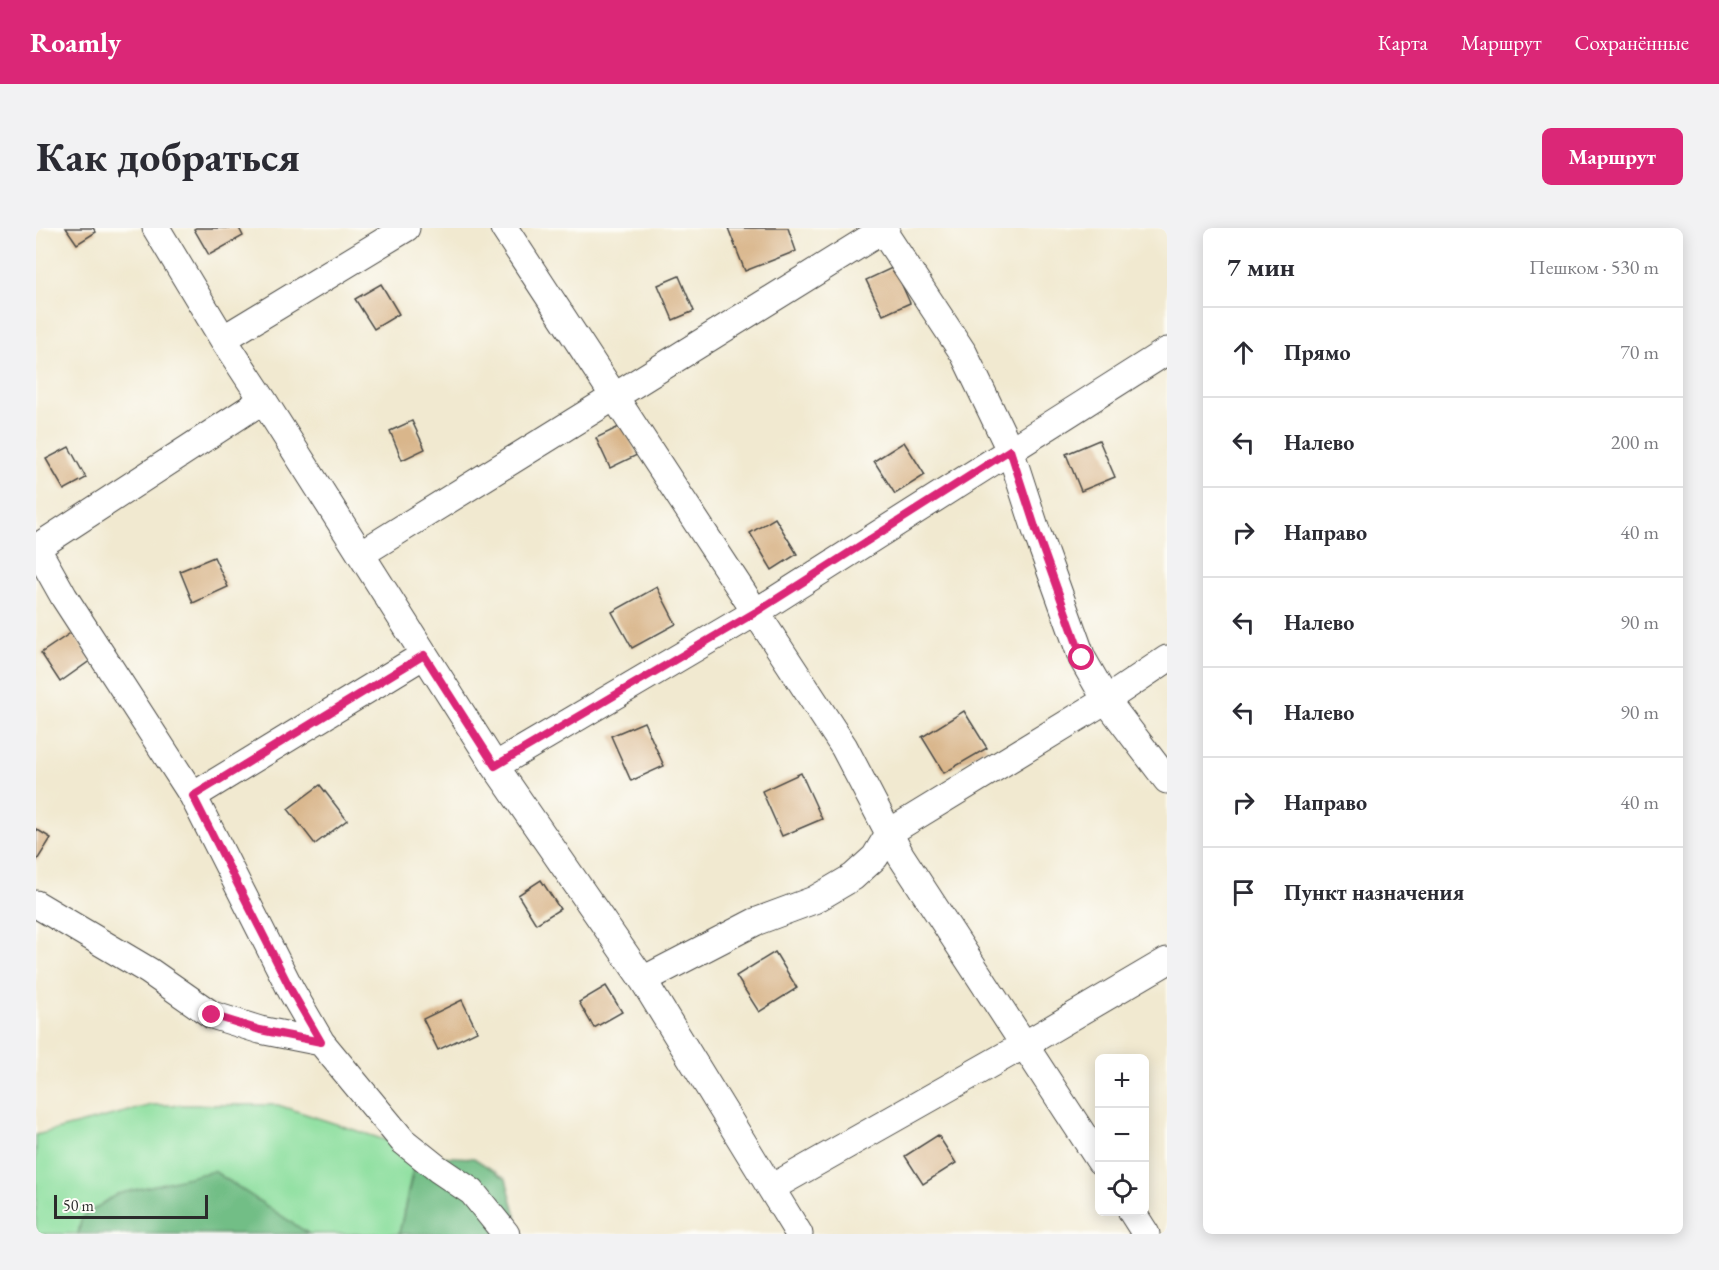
<!DOCTYPE html>
<html lang="ru">
<head>
<meta charset="utf-8">
<style>
  body { margin:0; font-family:"EB Garamond",serif; background:#f2f2f3; color:#2b2b33 }
  .controls { position:absolute; right:18px; bottom:18px; display:grid; overflow:hidden; border-radius:9px; box-shadow:0 3px 15px #0003 }
  .controls button { width:54px; height:54px; display:grid; place-items:center; padding:0; border:0; border-bottom:2px solid #e1e1e2; background:#fff; color:#2b2b33; font:30px sans-serif }
  .scale { position:absolute; left:18px; bottom:15px; width:154px; box-sizing:border-box; padding-left:6px; border:3px solid #2b2b2b; border-top:0; font-size:16px; line-height:21px; white-space:nowrap; color:#2b2b2b; -webkit-text-stroke:4px #fdfcf7; paint-order:stroke }
  .stop { position:absolute; width:18px; height:18px; margin:-14px; border:4px solid #db2777; border-radius:50%; background:#fff }
  .stop.end { background:#db2777; border-color:#fff; box-shadow:0 2px 6px #0008 }
  .list { margin:0; padding:0; list-style:none }
  h2 { display:flex; justify-content:space-between; align-items:center; height:78px; margin:0; padding:0 24px; font-size:26px }
  h2 small { font-size:20px; font-weight:400; color:#7c7c81 }
  .list li { display:grid; grid-template-columns:39px 1fr auto; gap:18px; align-items:center; box-sizing:border-box; height:90px; padding:0 24px; border-top:2px solid #e1e1e2 }
  .list b { display:block; font-size:22px; white-space:nowrap }
  .list em { font-size:20px; font-style:normal; color:#7c7c81 }
  .icon { flex:none; width:33px; height:33px; fill:none; stroke:currentColor; stroke-width:2; stroke-linecap:round; stroke-linejoin:round }
  .map { position:relative; flex:none; width:1131px; height:1006px; overflow:hidden; border-radius:9px }
  header { display:flex; align-items:center; gap:36px; box-sizing:border-box; height:84px; padding:0 30px; background:#db2777; color:#fff }
  header strong { font-size:28px }
  nav { display:flex; gap:33px; margin-inline-start:auto; font-size:21px }
  .intro { display:flex; align-items:center; justify-content:space-between; box-sizing:border-box; height:144px; padding:0 36px }
  h1 { margin:0; font-size:42px }
  .button { padding:15px 27px; border-radius:9px; background:#db2777; color:#fff; font-size:21px; font-weight:700 }
  main { display:flex; gap:36px; padding:0 36px }
  aside { flex:1; background:#fff; border-radius:9px; box-shadow:0 3px 15px #0003 }
  .map>svg:first-child { display:block }
</style>
</head>
<body>
<header>
<strong>Roamly</strong>
<nav><a>Карта</a><a>Маршрут</a><a>Сохранённые</a></nav>
</header>
<div class="intro"><h1>Как добраться</h1><a class="button">Маршрут</a></div>
<main>
<div class="map">
<svg width="1131" height="1006" viewBox="0 0 1131 1006">
  <rect width="100%" height="100%" fill="#fdfcf7"/>
  <filter id="ink" filterUnits="userSpaceOnUse"><feTurbulence type="fractalNoise" baseFrequency=".0167" numOctaves="2"/><feDisplacementMap in="SourceGraphic" scale="12" xChannelSelector="R" yChannelSelector="G"/><feConvolveMatrix kernelMatrix="1 2 1 2 8 2 1 2 1" color-interpolation-filters="sRGB"/></filter>
  <filter id="wash" filterUnits="userSpaceOnUse"><feTurbulence type="fractalNoise" baseFrequency=".008" numOctaves="4" result="noise"/><feDisplacementMap in="SourceGraphic" scale="24" xChannelSelector="R" yChannelSelector="G"/><feGaussianBlur stdDeviation="1.35" result="paint"/><feColorMatrix in="noise" values="0 0 0 0 0 0 0 0 0 0 0 0 0 0 0 0 0 1.4 0 .05"/><feComposite in="paint" operator="in"/></filter>
  <g filter="url(#wash)">
    <rect width="100%" height="100%" fill="#f1e9d0"/>
    <!-- green -->
    <path fill="#8ddf9f" stroke="#5c8565" stroke-width="1.5" d="M116,877h126l156,51 -21,12 -14,66h-90l-36,-22 -191,5 -4,17h-42v-99z"/>
    <!-- forest -->
    <path fill="#72be86" stroke="#4e7458" stroke-width="1.5" d="M398,928l40,2 32,21 15,55h-122l15,-66z
      M178,943l95,63h-231l4,-17 35,-23z"/>
    <g id="blocks">
      <!-- building -->
      <path fill="#d9b68b" d="M30,0h27l3,4 -19,12z
        M160,0h43l4,8 -34,19 -15,-26z
        M692,0h60l8,23 -51,20z
        M858,39l16,36 -27,12 -17,-35z
        M643,48l15,35 -21,9 -15,-35z
        M345,56l18,30 -25,15 -19,-30z
        M376,193l13,28 -23,11 -12,-29z
        M587,197l14,30 -27,13 -14,-30z
        M1063,212l16,37 -34,14 -15,-37z
        M868,214l21,33 -30,19 -21,-33z
        M33,219l17,31 -22,12 -18,-31z
        M739,290l22,36 -25,16 -22,-37z
        M178,329l14,30 -35,16 -13,-32z
        M621,359l19,37 -44,24 -20,-36z
        M36,404l19,28 -31,22 -19,-29z
        M928,483l23,37 -43,25 -22,-36z
        M608,494l20,44 -33,15 -20,-45z
        M765,545l21,46 -40,17 -20,-45z
        M284,557l27,35 -32,24 -27,-35z
        M0,601l15,9 -15,24z
        M505,652l19,29 -24,15 -18,-29z
        M739,724l22,36 -38,24 -23,-36z
        M570,758l16,26 -28,16 -15,-26z
        M426,772l15,31 -39,19 -15,-31z
        M902,907l18,28 -33,21 -18,-28z"/>
    </g>
  </g>
  <g filter="url(#ink)">
    <use href="#blocks" fill-opacity="0" stroke="#494844" stroke-width="1.5"/>
    <g fill="none" stroke-linecap="round" stroke-linejoin="round">
      <defs>
        <path id="minor" d="M120,0l67,111 40,61 232,366 148,214 156,254
          M468,0l340,519 57,109 199,305
          M845,0l83,126 46,96 26,80 46,128 24,42 61,80
          M187,111l183,-111
          M0,319l28,50 129,199 98,194 30,52 82,99 35,28 34,23 34,42
          M0,320l227,-148
          M325,326l525,-326
          M459,538l261,-154 411,-261
          M157,568l231,-141
          M0,676l113,67 63,44 48,15 61,12
          M607,752l112,-58 59,-22 39,-23 22,-20 15,-25 216,-132 61,-41
          M735,960l253,-143 143,-84
          M1096,984l14,22"/>
      </defs>
      <!-- minor casing -->
      <use href="#minor" stroke="#494844" stroke-width="29"/>
      <!-- minor -->
      <use href="#minor" stroke="#fff" stroke-width="27"/>
    </g>
  </g>
  <g fill="none" stroke-linecap="round" stroke-linejoin="round" filter="url(#ink)">
    <!-- route -->
    <path stroke="#db2777" stroke-width="8" d="M176,787l48,15 61,12 -30,-52 -98,-194 231,-141 71,111 261,-154 254,-162 26,80 46,128"/>
  </g>
</svg>
<div class="controls">
<button>+</button>
<button>−</button>
<button><svg class="icon" aria-label="locate" viewBox="0 0 24 24"><circle cx="12" cy="12" r="6"/><path d="M12 2v4M12 18v4M2 12h4M18 12h4"/></svg></button>
</div>
<div class="scale">50 m</div>
<div class="stop" style="left:1046px;top:430px"></div>
<div class="stop end" style="left:176px;top:787px"></div>
</div>
<aside>
<h2>7 мин<small>Пешком · 530 m</small></h2>
<ul class="list">
<li><svg class="icon" aria-label="ahead" viewBox="0 0 24 24"><path d="M12 20V5M6 11l6-6 6 6"/></svg><div><b>Прямо</b></div><em>70 m</em></li>
<li><svg class="icon" aria-label="left" viewBox="0 0 24 24"><path d="M17 20v-9H6M10 6l-5 5 5 5"/></svg><div><b>Налево</b></div><em>200 m</em></li>
<li><svg class="icon" aria-label="right" viewBox="0 0 24 24"><path d="M7 20v-9h11M14 6l5 5-5 5"/></svg><div><b>Направо</b></div><em>40 m</em></li>
<li><svg class="icon" aria-label="left" viewBox="0 0 24 24"><path d="M17 20v-9H6M10 6l-5 5 5 5"/></svg><div><b>Налево</b></div><em>90 m</em></li>
<li><svg class="icon" aria-label="left" viewBox="0 0 24 24"><path d="M17 20v-9H6M10 6l-5 5 5 5"/></svg><div><b>Налево</b></div><em>90 m</em></li>
<li><svg class="icon" aria-label="right" viewBox="0 0 24 24"><path d="M7 20v-9h11M14 6l5 5-5 5"/></svg><div><b>Направо</b></div><em>40 m</em></li>
<li><svg class="icon" aria-label="arrive" viewBox="0 0 24 24"><path d="M6 21V4h12l-3 4 3 4H6"/></svg><div><b>Пункт назначения</b></div></li>
</ul>
</aside>
</main>
</body>
</html>
